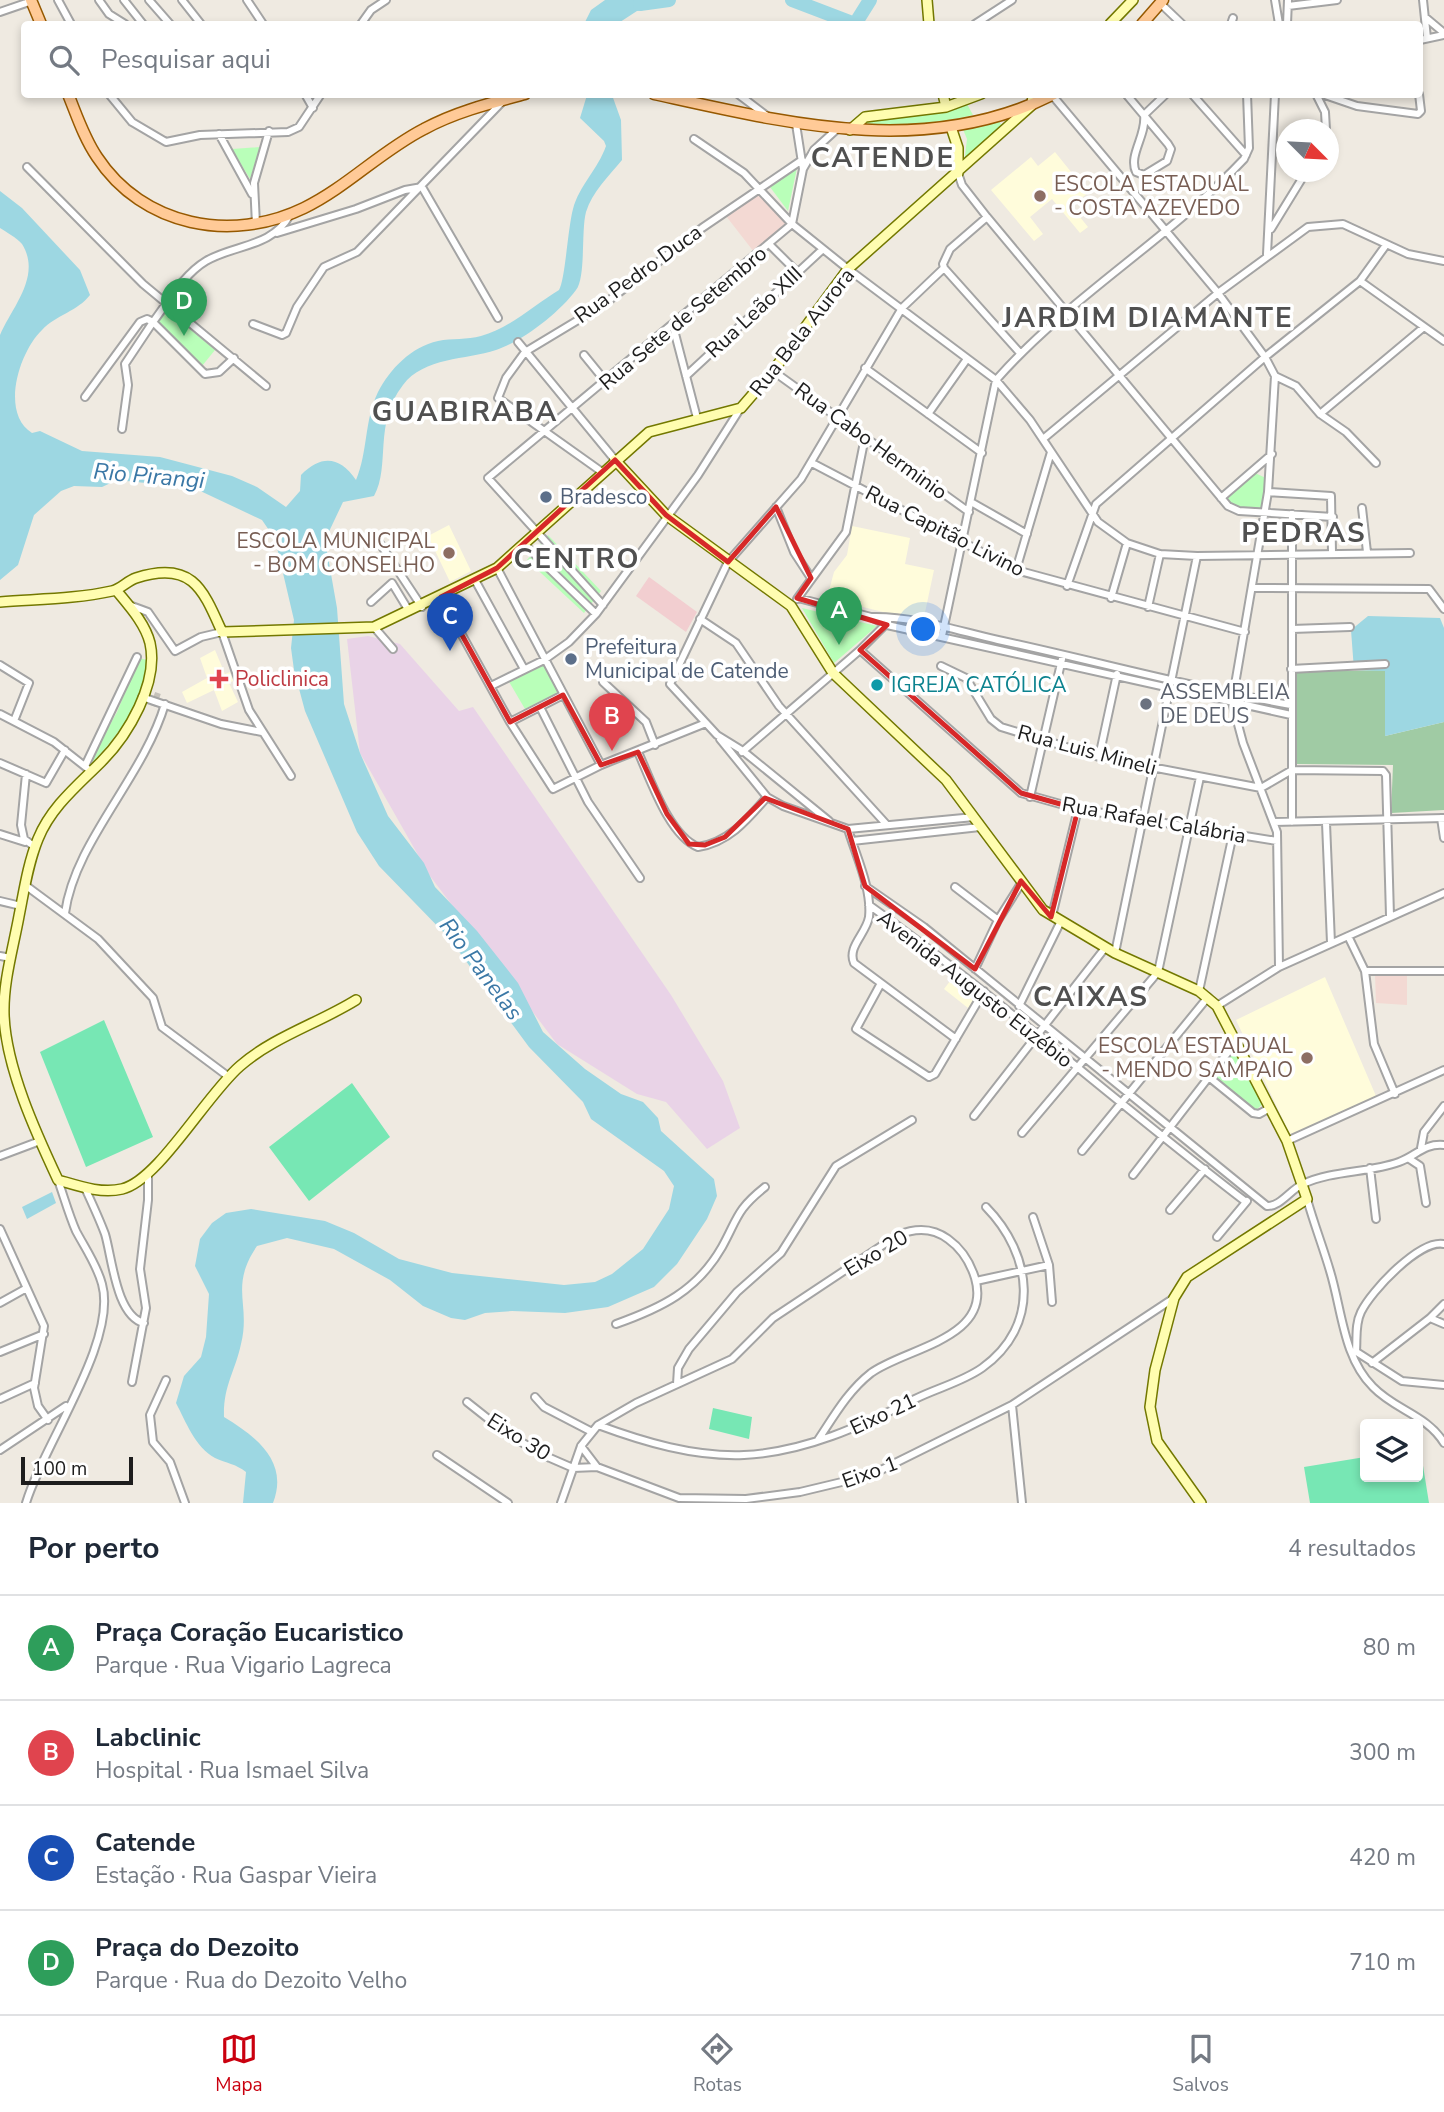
<!DOCTYPE html>
<html lang="pt">
<head>
<meta charset="utf-8">
<style>
  body { margin:0; font-family:"Nunito Sans",sans-serif; background:#f6f6f7; color:#1f2937 }
  .controls { position:absolute; right:21px; bottom:21px; display:grid; overflow:hidden; border-radius:7px; box-shadow:0 4px 10px #0003 }
  .controls button { width:63px; height:63px; display:grid; place-items:center; padding:0; border:0; border-bottom:2px solid #e0e1e3; background:#fff; color:#1f2937; font:35px sans-serif }
  .compass { position:absolute; left:1276px; top:119px; width:63px; height:63px; border-radius:50%; background:#fff; box-shadow:0 4px 10px #0003; rotate:114deg }
  .scale { position:absolute; left:21px; bottom:18px; width:112px; box-sizing:border-box; padding-left:7px; border:4px solid #1d1d1d; border-top:0; font-size:19px; line-height:24px; white-space:nowrap; color:#1d1d1d; -webkit-text-stroke:5px #fff; paint-order:stroke }
  .you { position:absolute; left:924px; top:630px; width:24px; height:24px; margin:-18px; border:5px solid #fff; border-radius:50%; background:#1a73e8; box-shadow:0 0 0 10px #1a73e833 }
  .badge { display:grid; place-items:center; width:46px; height:46px; border-radius:50%; background:#ca000f; color:#fff; font-size:23px; font-weight:700 }
  .pin { position:absolute; translate:-50% -58px; filter:drop-shadow(0 2px 4px #0008) }
  .pin::after { content:''; position:absolute; top:37px; width:24px; height:21px; background:inherit; clip-path:polygon(0 0,100% 0,50% 100%) }
  .list { margin:0; padding:0; list-style:none }
  h2 { display:flex; justify-content:space-between; align-items:center; height:91px; margin:0; padding:0 28px; font-size:30px }
  h2 small { font-size:23px; font-weight:400; color:#747a83 }
  .list li { display:grid; grid-template-columns:46px 1fr auto; gap:21px; align-items:center; box-sizing:border-box; height:105px; padding:0 28px; border-top:2px solid #e0e1e3 }
  .list b { display:block; font-size:26px; white-space:nowrap }
  .list p { margin:0; font-size:23px; white-space:nowrap; color:#747a83 }
  .list em { font-size:23px; font-style:normal; color:#747a83 }
  .icon { flex:none; width:38px; height:38px; fill:none; stroke:currentColor; stroke-width:2; stroke-linecap:round; stroke-linejoin:round }
  .map { position:relative; flex:none; width:1444px; height:1503px; overflow:hidden }
  .search { position:absolute; background:#fff; box-shadow:0 4px 10px #0003; left:21px; right:21px; top:21px; height:77px; display:flex; align-items:center; gap:18px; box-sizing:border-box; padding:0 24px; border-radius:7px; color:#747a83; font-size:26px }
  .sheet { height:511px; background:#fff }
  nav { display:flex; justify-content:space-around; align-items:center; box-sizing:border-box; height:98px; border-top:2px solid #e0e1e3; background:#fff; font-size:19px; color:#747a83 }
  nav a { display:grid; justify-items:center; gap:4px }
  nav .on { color:#ca000f }
  .map>svg:first-child { display:block }
</style>
</head>
<body>
<div class="map">
<svg width="1444" height="1503" viewBox="0 0 1444 1503">
  <rect width="100%" height="100%" fill="#efeae1"/>
  <!-- commercial -->
  <path fill="#f2ced0" d="M649,577l48,35 -11,20 -50,-36z"/>
  <!-- industrial -->
  <path fill="#e9d3e7" d="M368,636l32,8 59,67 14,-4 198,288 52,86 17,47 -33,21 -41,-47 -29,-8 -80,-50 -127,-168 -70,-123 -13,-114z"/>
  <!-- education -->
  <path fill="#fffcdb" d="M1055,152l33,41 -17,13 17,21 -8,6 -28,-34 -22,18 13,17 -9,7 -43,-51 40,-33 7,9z
    M449,525l22,46 -21,11 -22,-46z
    M852,526l58,12 -5,26 29,6 -11,52 -96,-24 7,-26 13,-17z
    M215,650l10,24 5,-2 3,9 -4,2 9,19 -16,9 -8,-21 -27,13 -5,-11 25,-14 -7,-20z
    M957,972l22,20 -11,16 -24,-19z
    M1325,977l51,119 -85,41 -55,-117z"/>
  <!-- military -->
  <path fill="#f3d9d3" d="M759,191l28,32 -33,29 -28,-36z
    M1375,974l32,1v30l-31,-2z"/>
  <!-- cemetery -->
  <path fill="#a0cba4" d="M1385,670v66l59,-14v88l-53,3 2,-48 -96,-1 -1,-92z"/>
  <!-- park -->
  <path fill="#b9ffb9" d="M967,104l6,11c-37,9 -72,12 -109,11l1,-6 76,-9z
    M998,118l5,11 -39,35 3,-25 -5,-12z
    M260,147l-10,32 -18,-30z
    M797,168l-9,43 -18,-24z
    M167,310l48,40 -13,16 -46,-44z
    M1255,473l13,6 -4,32c-15,-1 -29,-1 -39,-13z
    M548,535l53,56 -17,22 -57,-53z
    M802,608l75,18 -43,37z
    M139,658l8,2c-1,39 -29,75 -54,102l-1,-5 25,-45z
    M543,663l17,30 -35,16 -17,-29z
    M1236,1049l28,54 -8,7 -41,-33z"/>
  <!-- pitch -->
  <path fill="#77e7b4" d="M104,1020l49,117 -67,30 -46,-115z
    M352,1083l38,54 -81,64 -40,-54z
    M713,1408l39,9 -3,22 -40,-10z
    M1420,1447l9,56h-119l-6,-36 61,-10v20h53z"/>
  <!-- water -->
  <path fill="#9dd7e2" d="M605,0h52l-1,8 -19,3 -20,13h-33l7,-14z
    M587,95h25l9,25 1,40c-13,16 -30,32 -36,52 -5,18 0,66 -10,78 -17,23 -53,51 -80,60 -30,10 -72,7 -93,35 -30,38 -12,81 -29,111l-31,6 -18,38 12,68 7,96 16,49 28,63 36,47 11,24 42,44 41,52 25,49 42,37 36,25 22,8 15,16 3,13 53,48 3,17 -10,23 -30,45 -23,23 -46,20 -43,6 -53,-2 -27,2 -20,7 -14,-2 -28,-12 -33,-26 -56,-31 -47,-11 -30,8c-28,41 -6,58 -16,98 -6,28 -18,42 -17,73 33,20 65,45 49,86h-30l3,-31c-10,-8 -20,-9 -31,-14 -20,-11 -29,-36 -39,-55l8,-27 17,-19 5,-20 3,-43 -14,-28 5,-27 12,-16 14,-10 25,-4 74,12 29,12 45,26 53,14 112,12 31,-3 17,-8 31,-25 26,-40 5,-23 -10,-15 -73,-52 -8,-17 -54,-55 -80,-109 -70,-72 -22,-34 -52,-121 -11,-41 -3,-22 3,-28 -19,-81 -13,-19 -68,-32 -77,-8 -15,7 -28,-1 -13,5 -27,24 -16,50 -18,15v-245c12,-28 42,-59 22,-91 -5,-6 -16,-12 -22,-16v-37l22,17 58,62 10,25c-12,16 -34,20 -48,35 -23,22 -42,83 -10,103l8,-2 42,20 78,6 72,19 25,11 29,20 14,-16 1,-16c21,-21 39,-18 55,5 12,-28 8,-59 22,-88 12,-23 33,-45 60,-51 14,-3 29,-1 43,-5 29,-8 53,-31 78,-46 6,-9 9,-63 14,-81 6,-23 25,-40 33,-63l-2,-5 -24,-23z
    M1368,616l72,2 4,10v94l-59,14v-65l-31,-1 -3,-40z
    M52,1192l4,11 -29,16 -5,-12z"/>
  <g fill="none" stroke-linecap="round" stroke-linejoin="round">
    <!-- river -->
    <path stroke="#9dd7e2" stroke-width="14" d="M792,0l63,24 15,-24
      M640,4l29,-4"/>
    <!-- street-tunnel -->
    <path stroke="#c5c1ba" stroke-width="6" stroke-dasharray="6 3" stroke-linecap="butt" d="M153,706l5,-13"/>
    <defs>
      <path id="street" d="M58,0l13,24
        M99,0l10,14 16,10
        M124,0l19,24
        M149,0l21,24
        M182,0l19,24
        M247,0l16,24
        M1275,0l4,24
        M1423,0l4,38
        M1160,3l22,21
        M1288,6l49,-6
        M0,12l32,-11
        M1425,17l19,16
        M361,24l10,-14 15,-10
        M975,24l37,-24
        M1231,24l2,-6
        M1287,24l1,-24
        M1420,40l24,-5
        M109,94l23,28 34,20 34,-7 88,-3 11,-5 22,-33
        M305,94l8,14
        M738,94l29,22
        M1126,94l42,50 3,5 -4,12 -23,14 -8,-3c-8,-17 11,-37 8,-57
        M1192,94l54,61
        M1316,94l9,18 1,18
        M1322,94l35,12 61,8 3,-3 -2,-17
        M1052,95l166,198 47,64 10,19 21,10 24,28 26,18 30,31
        M1144,115l22,-21
        M219,134l33,60
        M694,139l50,34 48,51 56,45 148,111 34,40 68,102 29,21 33,11 37,2 213,-3
        M27,167l116,117 123,102
        M803,169l11,-19 23,-21
        M958,173l4,12 25,32 241,289 11,5 94,6
        M422,187l76,131
        M256,224l-2,-41 15,-52
        M792,224l11,-55 -7,-45
        M1271,229l35,-57
        M277,233l79,-24 49,-19 17,-3
        M770,245l27,27
        M1267,254l8,-160
        M944,268l76,85
        M944,268l-1,-4 7,-15 37,-32
        M1360,281l84,60
        M253,324l29,11 4,-2 11,-26 27,-40 33,-15 146,-151
        M673,326l24,92
        M518,342l97,118
        M584,355l22,27
        M865,368l117,85
        M773,371l196,141
        M686,376l137,-127
        M1275,376l-7,116 -36,210 11,41 34,89 2,135
        M85,397l55,-75 7,-3 6,3c15,-20 31,-48 53,-61 29,-17 65,-13 84,-46
        M928,414l39,-55
        M1320,414l104,-87
        M122,429l6,-44 -3,-21 28,-42 52,52 14,-2 15,-14
        M1043,439l175,-146 90,-66 35,-3 65,30 36,7
        M812,463l204,107 229,62
        M602,472l-104,-74 8,-20 19,-26 78,-47 99,-77 100,-68
        M1268,492l63,4 1,56
        M1221,498l51,-44
        M971,502l56,32
        M776,507l18,45 17,26
        M1362,508l5,44
        M1292,514v308
        M377,539l45,68
        M524,544l72,70
        M497,568l104,197
        M1016,570l35,-118
        M475,580l49,89
        M1067,586l29,-82 169,-147 95,-76 26,-36
        M1252,588l177,1 15,20
        M441,597l69,125 43,67 48,-24 105,-42
        M798,598l73,19 16,8 404,90
        M1111,598l16,-55
        M797,599l49,-67 19,-95
        M371,602l21,-19 17,28
        M129,605l19,7 27,39 26,-14 21,-5 27,78 42,66
        M603,605l-115,-127 304,-254
        M1148,607l12,-53
        M872,617c42,-1 86,14 126,23 98,21 194,48 293,65
        M700,619l36,24 43,63 108,119
        M374,627l19,22
        M1292,629l58,-2
        M942,636l54,-256c73,-83 172,-140 248,-221l5,-11 -2,-54
        M860,650l161,143 57,16 199,32
        M0,665l29,18 -15,38
        M941,666l25,12 25,41 10,8 98,30 162,31 31,-18 91,1 3,4 4,141
        M1291,669l94,-5
        M603,682l43,40 9,23
        M491,686l53,-26 25,-18 27,-28 102,-139 42,-66
        M142,697l79,27 41,8
        M540,707l48,95 52,76
        M0,714l54,28 33,26
        M510,722l53,-27
        M720,739l47,58 16,9 65,23 126,-12
        M638,752c12,26 31,84 60,95 31,-5 49,-27 69,-50
        M742,752l118,-102 28,-28
        M1099,757l18,-83
        M0,763l46,20 19,-33
        M85,766l52,-109
        M26,774l-5,51 3,14 11,8
        M1030,797l32,-138
        M1441,818l3,20
        M829,821l-86,-70 -26,-16 -47,-51 58,-122 73,-83 101,-171 42,-40
        M1274,822l170,-4
        M1326,823l5,120
        M848,829c8,27 24,60 21,88 -3,17 -22,30 -15,46l102,76
        M0,834l25,8
        M852,841l128,-14
        M25,885l73,54 55,59 9,29 67,50
        M865,886l59,41 343,279c13,1 24,-17 36,-22 30,-14 66,-11 96,-22 17,-6 25,-19 45,-17
        M955,887l43,33
        M0,901l21,5
        M869,905c130,93 250,200 377,297
        M65,913c10,-72 78,-135 100,-209
        M1052,916l26,-107
        M1348,936l17,35 9,73 21,50
        M1115,953l82,-397
        M0,956l11,2
        M975,969l23,-49 24,-38
        M1365,971h79
        M880,985l-24,44 73,48 6,-3 49,-83
        M1199,991l34,-157
        M1019,1006l41,-83
        M1217,1006l62,-39 165,-74
        M1210,1078l43,35 6,1 11,-6
        M974,1116l131,-168
        M1022,1133l136,-161 42,-195
        M1287,1141l157,-71
        M1421,1148l3,-16 20,-26
        M1082,1151l126,-154
        M0,1156l40,-15
        M1408,1158l12,8 6,37
        M1370,1168l6,51
        M1133,1175l103,-133
        M85,1188c7,15 14,30 20,46 7,23 11,82 39,89
        M1307,1199c7,25 16,48 23,72 12,39 13,86 43,116 22,23 54,28 71,56
        M1170,1210l35,-41
        M1033,1217l16,48 3,37
        M0,1229l44,97 -10,62 4,18 10,14
        M1217,1237l30,-36
        M976,1281l73,-16
        M0,1303l25,-14
        M1430,1318l14,6
        M616,1324c45,-16 81,-33 106,-77 16,-29 14,-37 43,-60
        M1355,1351l47,30 42,4
        M1356,1351c1,-13 -1,-27 5,-39 10,-21 59,-73 83,-68
        M0,1352l44,-18
        M1372,1363l58,-45 14,-14
        M166,1380l-16,35 3,27 17,20 15,41
        M132,1382l14,-74 -6,-39 8,-69v-24
        M677,1384l1,-16 11,-19 48,-57 44,-39 55,-87 76,-46
        M535,1397l9,10 48,25
        M0,1399l35,-16
        M467,1402l43,34 40,22 23,10 24,-1 82,31 67,1 54,-7 71,-17 141,-70 162,-107
        M1012,1405l10,98
        M598,1425c46,17 96,32 146,30 61,-3 117,-29 171,-56 22,-11 47,-17 67,-31 60,-43 50,-114 4,-161
        M581,1446l16,21
        M0,1450l66,-44
        M437,1455l71,48
        M26,1503c17,-58 92,-162 76,-219 -5,-19 -17,-36 -26,-53 -7,-16 -12,-34 -18,-51
        M561,1503l20,-57 17,-21 38,-22 96,-44 41,-41 125,-83c17,-7 34,-8 50,4 14,10 22,23 27,39 18,61 -70,70 -104,95 -23,18 -37,43 -53,67"/>
      <path id="secondary" d="M927,0l2,24
        M1110,24l23,-24
        M943,94l3,13
        M951,127l7,21v25
        M850,130l15,-13 81,-10 35,-13
        M615,460l51,55 125,91 42,67 113,107 97,130 72,43 84,38 18,15 70,135 20,58 -120,78 -13,21 -19,72 -5,37 7,34 44,62
        M116,590c13,16 29,33 34,53 9,40 -22,92 -49,119 -24,24 -50,45 -63,77 -10,24 -14,52 -19,77 -6,33 -16,66 -15,99 2,53 32,118 54,165 21,6 43,14 64,9 36,-8 85,-95 118,-123 33,-29 79,-43 116,-66
        M0,602c37,-3 76,-3 112,-11 9,-2 15,-10 24,-13 56,-18 67,11 86,54l152,-5 123,-59 152,-136 92,-24 32,-37 75,-102 184,-164 1,-11"/>
      <path id="primary" d="M31,0l10,24
        M1142,24l21,-24
        M68,94c9,22 16,44 29,63 46,70 135,86 207,51 43,-21 77,-57 120,-79 31,-17 67,-26 101,-35
        M654,94c132,29 272,65 400,0"/>
    </defs>
    <!-- street casing -->
    <use href="#street" stroke="#a4a4a4" stroke-width="10"/>
    <!-- secondary casing -->
    <use href="#secondary" stroke="#737800" stroke-width="12"/>
    <!-- primary casing -->
    <use href="#primary" stroke="#965900" stroke-width="13"/>
    <!-- street -->
    <use href="#street" stroke="#fff" stroke-width="6"/>
    <!-- secondary -->
    <use href="#secondary" stroke="#fffdb0" stroke-width="9"/>
    <!-- primary -->
    <use href="#primary" stroke="#ffca97" stroke-width="10"/>
  </g>
  <!-- marked area -->
  <path fill="none" stroke="#d62828" stroke-width="5" stroke-linejoin="round" d="M615,460l51,55 62,47 48,-55 35,71 -14,20 90,27 -27,25 161,143 57,16 -27,108 -30,-36 -46,88 -110,-83 -17,-57 -83,-31 -40,39 -20,8 -16,-1 -22,-30 -29,-62 -37,13 -38,-70 -53,27 -69,-125 56,-29z"/>
  <!-- markers -->
  <g fill="#8d6e63" stroke="#fff" stroke-width="2.5">
    <circle cx="1040" cy="196" r="7"/>
    <circle cx="449" cy="553" r="7"/>
    <circle cx="1307" cy="1058" r="7"/>
  </g>
  <g fill="#5c6f8a" stroke="#fff" stroke-width="2.5">
    <circle cx="546" cy="497" r="7"/>
    <circle cx="571" cy="659" r="7"/>
  </g>
  <path fill="#e0444e" stroke="#fff" stroke-width="2.5" d="M215.5 668.5h7v7h7v7h-7v7h-7v-7h-7v-7h7z"/>
  <circle fill="#0f9aa8" stroke="#fff" stroke-width="2.5" cx="877" cy="685" r="7"/>
  <circle fill="#6b7280" stroke="#fff" stroke-width="2.5" cx="1146" cy="704" r="7"/>
  <g text-anchor="middle" dominant-baseline="central" stroke-width="7" stroke-linejoin="round" paint-order="stroke">
    <!-- education labels -->
    <g font-size="21" fill="#785e54" stroke="#fff" text-anchor="end">
      <text x="1054" y="184" text-anchor="start">ESCOLA ESTADUAL<tspan x="1054" dy="24">- COSTA AZEVEDO</tspan></text>
      <text x="435" y="541">ESCOLA MUNICIPAL<tspan x="435" dy="24">- BOM CONSELHO</tspan></text>
      <text x="1293" y="1046">ESCOLA ESTADUAL<tspan x="1293" dy="24">- MENDO SAMPAIO</tspan></text>
    </g>
    <!-- street labels -->
    <g font-size="21" fill="#1d1d1d" stroke="#fff">
      <text transform="translate(638 274) rotate(-36)">Rua Pedro Duca</text>
      <text transform="translate(754 312) rotate(-43)">Rua Leão XIII</text>
      <text transform="translate(683 318) rotate(-40)">Rua Sete de Setembro</text>
      <text transform="translate(802 332) rotate(-52)">Rua Bela Aurora</text>
      <text transform="translate(871 441) rotate(36)">Rua Cabo Herminio</text>
      <text transform="translate(945 531) rotate(27)">Rua Capitão Livino</text>
      <text transform="translate(1087 750) rotate(15)">Rua Luis Mineli</text>
      <text transform="translate(1154 820) rotate(10)">Rua Rafael Calábria</text>
      <text transform="translate(975 989) rotate(38)">Avenida Augusto Euzébio</text>
      <text transform="translate(876 1253) rotate(-31)">Eixo 20</text>
      <text transform="translate(883 1414) rotate(-25)">Eixo 21</text>
      <text transform="translate(519 1437) rotate(32)">Eixo 30</text>
      <text transform="translate(870 1472) rotate(-20)">Eixo 1</text>
    </g>
    <!-- service labels -->
    <g font-size="21" fill="#4e5e75" stroke="#fff" text-anchor="start">
      <text x="560" y="497">Bradesco</text>
      <text x="585" y="647">Prefeitura<tspan x="585" dy="24">Municipal de Catende</tspan></text>
    </g>
    <!-- health labels -->
    <g font-size="21" fill="#be3a42" stroke="#fff" text-anchor="start">
      <text x="235" y="679">Policlinica</text>
    </g>
    <!-- culture labels -->
    <g font-size="21" fill="#0d838f" stroke="#fff" text-anchor="start">
      <text x="891" y="685">IGREJA CATÓLICA</text>
    </g>
    <!-- worship labels -->
    <g font-size="21" fill="#5b616d" stroke="#fff" text-anchor="start">
      <text x="1160" y="692">ASSEMBLEIA<tspan x="1160" dy="24">DE DEUS</tspan></text>
    </g>
    <!-- water labels -->
    <g font-size="23" font-style="italic" fill="#3b78a6" stroke="#fff">
      <text transform="translate(149 476) rotate(5)">Rio Pirangi</text>
      <text transform="translate(481 969) rotate(53)">Rio Panelas</text>
    </g>
    <!-- district labels -->
    <g font-size="28" font-weight="bold" letter-spacing="2" fill="#505050" stroke="#fff">
      <text x="883" y="158">CATENDE</text>
      <text x="1148" y="318">JARDIM DIAMANTE</text>
      <text x="465" y="412">GUABIRABA</text>
      <text x="1304" y="533">PEDRAS</text>
      <text x="577" y="559">CENTRO</text>
      <text x="1091" y="997">CAIXAS</text>
    </g>
  </g>
</svg>
<div class="controls">
<button><svg class="icon" aria-label="layers" viewBox="0 0 24 24"><path d="M12 4l9 5-9 5-9-5zM3 14l9 5 9-5"/></svg></button>
</div>
<svg class="compass" viewBox="-18 -18 36 36"><path d="M0-13l5 13h-10z" fill="#e53935"/><path d="M0 13l5-13h-10z" fill="#747a83"/></svg>
<div class="scale">100 m</div>
<div class="you"></div>
<div class="pin badge" style="left:839px;top:645px;background:#2e9e5b">A</div>
<div class="pin badge" style="left:612px;top:751px;background:#e0444e">B</div>
<div class="pin badge" style="left:450px;top:651px;background:#1a4fb4">C</div>
<div class="pin badge" style="left:184px;top:336px;background:#2e9e5b">D</div>
<div class="search"><svg class="icon" aria-label="search" viewBox="0 0 24 24"><circle cx="10" cy="10" r="6"/><path d="M15 15l6 6"/></svg>Pesquisar aqui</div>
</div>
<section class="sheet">
<h2>Por perto<small>4 resultados</small></h2>
<ul class="list">
<li><span class="badge" style="background:#2e9e5b">A</span><div><b>Praça Coração Eucaristico</b><p>Parque · Rua Vigario Lagreca</p></div><em>80 m</em></li>
<li><span class="badge" style="background:#e0444e">B</span><div><b>Labclinic</b><p>Hospital · Rua Ismael Silva</p></div><em>300 m</em></li>
<li><span class="badge" style="background:#1a4fb4">C</span><div><b>Catende</b><p>Estação · Rua Gaspar Vieira</p></div><em>420 m</em></li>
<li><span class="badge" style="background:#2e9e5b">D</span><div><b>Praça do Dezoito</b><p>Parque · Rua do Dezoito Velho</p></div><em>710 m</em></li>
</ul>
</section>
<nav>
<a class="on"><svg class="icon" aria-label="map" viewBox="0 0 24 24"><path d="M3 6l6-2 6 2 6-2v14l-6 2-6-2-6 2zM9 4v14M15 6v14"/></svg>Mapa</a>
<a><svg class="icon" aria-label="directions" viewBox="0 0 24 24"><path d="M12 3l9 9-9 9-9-9zM9 14v-3h6M13 9l2 2-2 2"/></svg>Rotas</a>
<a><svg class="icon" aria-label="saved" viewBox="0 0 24 24"><path d="M7 4h10v16l-5-4-5 4z"/></svg>Salvos</a>
</nav>
</body>
</html>
